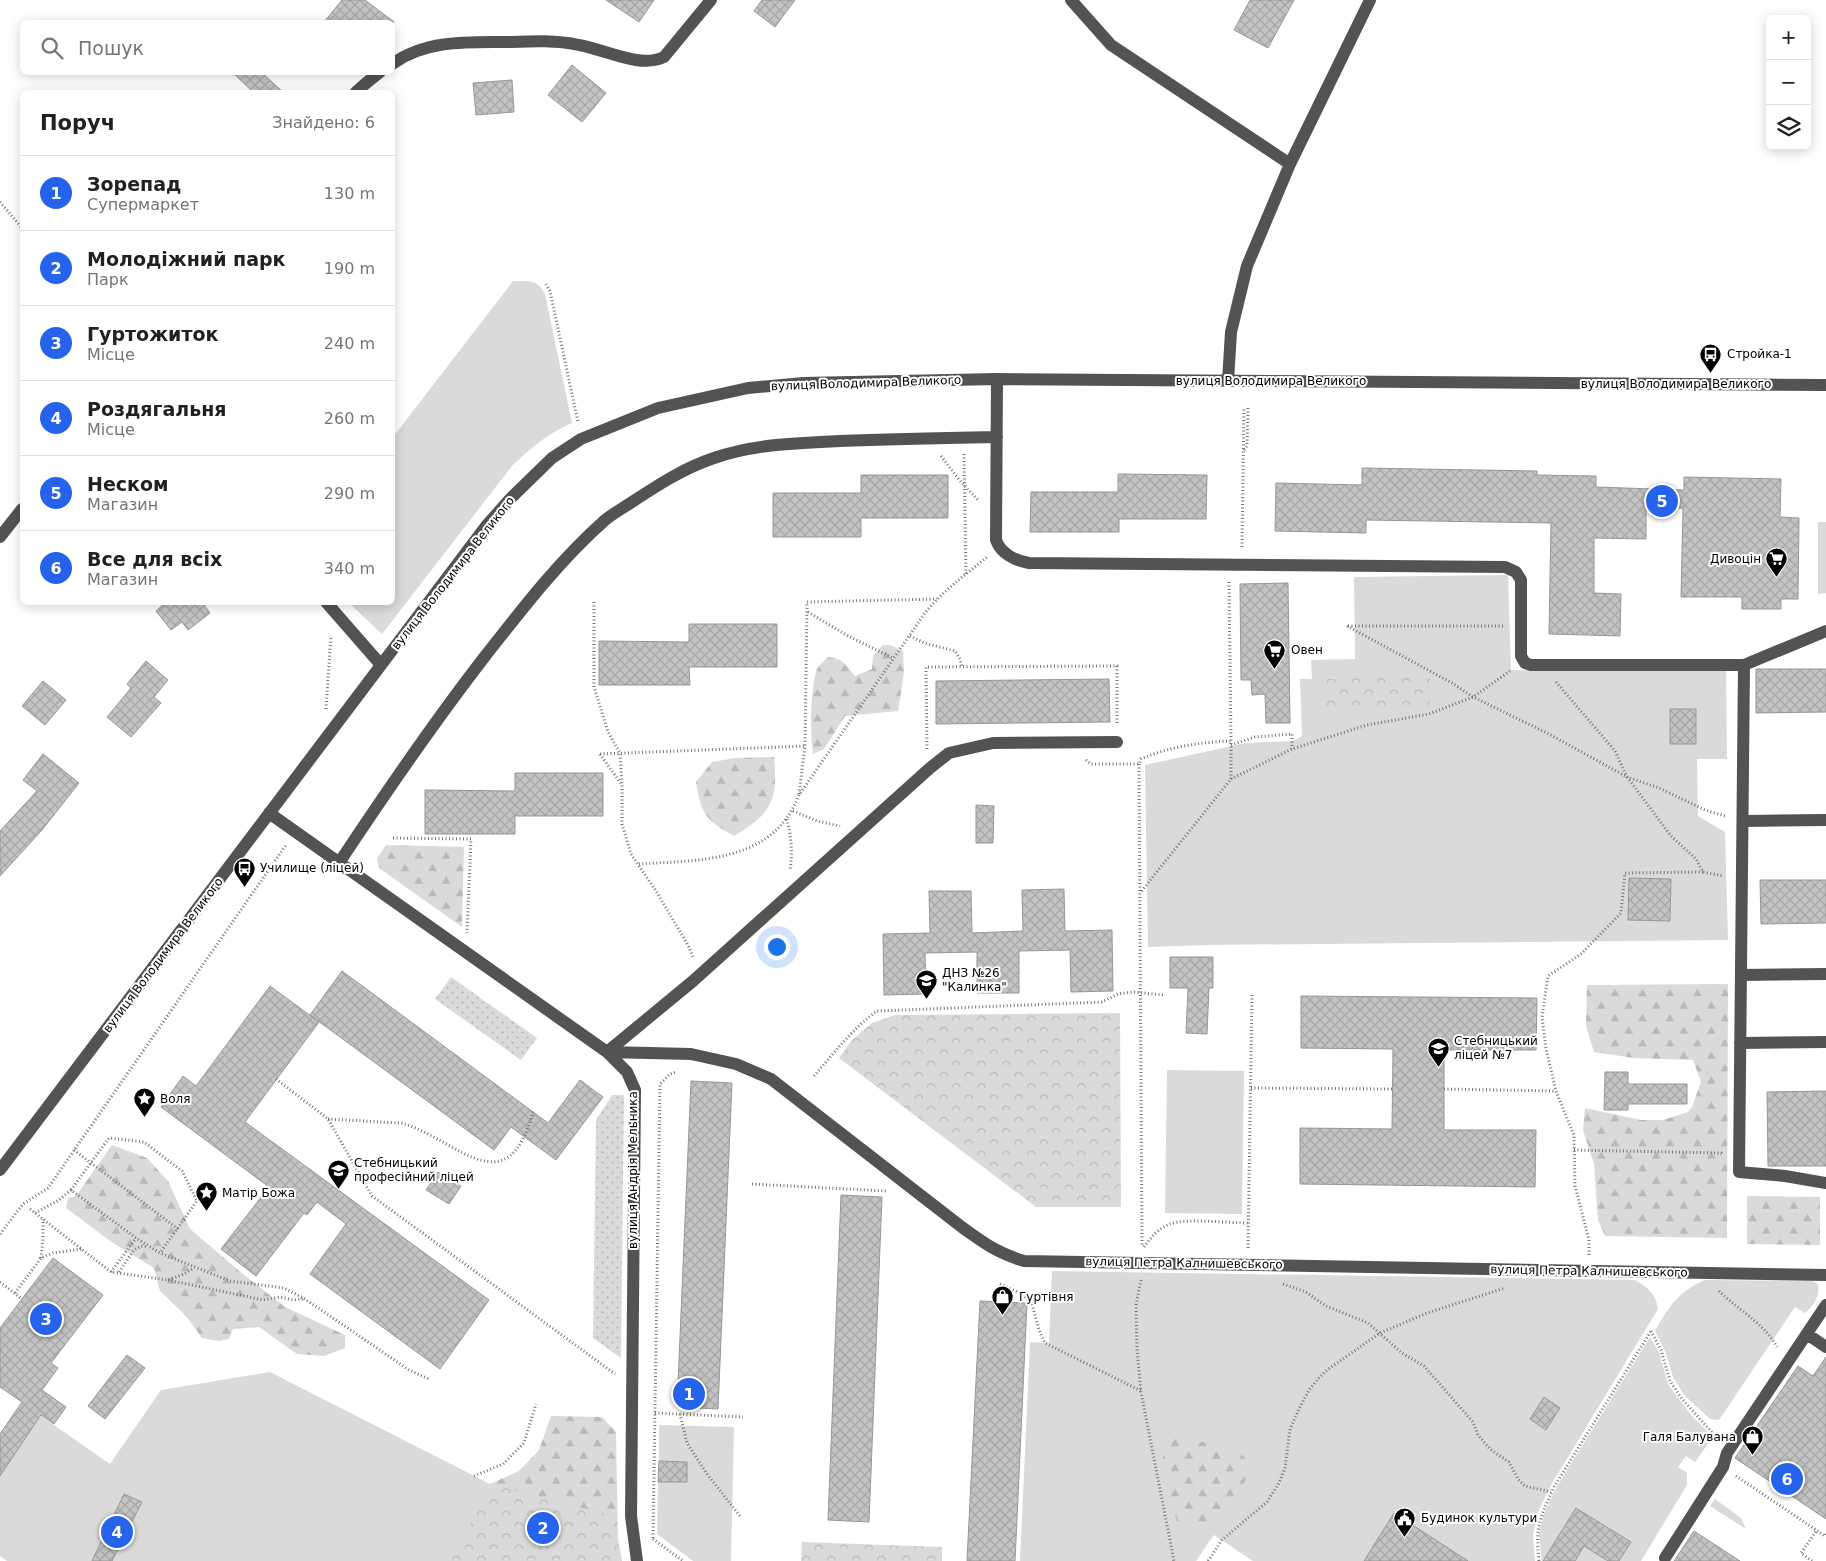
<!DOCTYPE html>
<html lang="uk">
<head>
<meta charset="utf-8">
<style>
  body { margin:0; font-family:"DejaVu Sans",sans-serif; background:#f6f6f6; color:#202124 }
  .controls { position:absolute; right:15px; top:15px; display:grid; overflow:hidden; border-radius:8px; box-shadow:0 2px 12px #0003 }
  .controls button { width:45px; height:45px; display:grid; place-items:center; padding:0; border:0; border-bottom:1px solid #e0e0e0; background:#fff; color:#202124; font:25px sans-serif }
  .you { position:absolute; left:776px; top:946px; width:18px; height:18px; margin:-12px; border:4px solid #fff; border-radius:50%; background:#1a73e8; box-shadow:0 0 0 8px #1a73e833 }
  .badge { display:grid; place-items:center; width:32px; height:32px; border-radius:50%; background:#2563eb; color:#fff; font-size:16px; font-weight:700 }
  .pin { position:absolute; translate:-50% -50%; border:2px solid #fff; box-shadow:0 1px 5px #0006 }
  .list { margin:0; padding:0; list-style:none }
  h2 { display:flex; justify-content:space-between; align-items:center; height:65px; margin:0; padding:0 20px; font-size:21px }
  h2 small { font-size:16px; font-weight:400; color:#757577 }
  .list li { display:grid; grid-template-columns:32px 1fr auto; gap:15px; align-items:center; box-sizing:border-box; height:75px; padding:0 20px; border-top:1px solid #e0e0e0 }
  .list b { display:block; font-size:19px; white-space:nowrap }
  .list p { margin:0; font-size:16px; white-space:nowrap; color:#757577 }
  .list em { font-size:16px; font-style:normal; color:#757577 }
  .icon { flex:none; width:28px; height:28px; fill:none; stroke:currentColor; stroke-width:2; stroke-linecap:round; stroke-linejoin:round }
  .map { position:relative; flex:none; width:1826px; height:1561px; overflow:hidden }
  .search { position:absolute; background:#fff; box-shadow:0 2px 12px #0003; left:20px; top:20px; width:375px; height:55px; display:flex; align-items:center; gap:12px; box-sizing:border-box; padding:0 18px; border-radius:8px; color:#757577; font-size:19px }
  .panel { position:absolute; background:#fff; box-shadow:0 2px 12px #0003; left:20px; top:90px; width:375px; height:515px; border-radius:8px }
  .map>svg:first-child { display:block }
</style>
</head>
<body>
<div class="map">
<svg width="1826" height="1561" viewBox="0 0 1826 1561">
  <defs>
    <pattern id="forest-firs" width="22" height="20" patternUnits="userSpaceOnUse" patternTransform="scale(1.25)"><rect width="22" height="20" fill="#dadada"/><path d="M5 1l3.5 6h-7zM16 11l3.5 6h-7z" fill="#b9b9b9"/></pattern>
    <pattern id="park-crowns" width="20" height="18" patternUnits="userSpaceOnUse" patternTransform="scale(1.25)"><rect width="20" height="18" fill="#dadada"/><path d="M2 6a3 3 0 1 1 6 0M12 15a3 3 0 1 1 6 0" fill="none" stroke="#b9b9b9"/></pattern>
    <pattern id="garden-dots" width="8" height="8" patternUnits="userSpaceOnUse" patternTransform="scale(1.25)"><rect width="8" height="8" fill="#dadada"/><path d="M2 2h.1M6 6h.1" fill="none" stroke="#b9b9b9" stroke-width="1.8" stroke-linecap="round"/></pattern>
    <pattern id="building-cross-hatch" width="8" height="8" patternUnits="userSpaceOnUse" patternTransform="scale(1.25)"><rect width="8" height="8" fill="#c3c3c3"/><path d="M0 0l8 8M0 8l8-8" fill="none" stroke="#a6a6a6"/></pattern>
  </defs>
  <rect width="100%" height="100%" fill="#fff"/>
  <!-- grass -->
  <path fill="#dadada" d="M513,281c16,0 24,-2 32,13l27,129c-25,11 -40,24 -60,43l-130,168 -33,-31 43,-1 1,-165z
    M1818,522h8v71l-8,1z
    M1508,575l3,95h215l1,89h-30l1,57 27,16 3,108 -522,5 -58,2 -3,-182 101,-22 47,-2 9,-5 -2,-57h12l-1,-19 44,-1 -1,-82z
    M1167,1070l77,1 -2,143 -77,-1z
    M1052,1271l583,9c13,7 21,14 23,29l-107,176 -14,29 -4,21 2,26h-67l-74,-47 -30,47h-111l-39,-26 -18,26h-176l10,-219 19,1z
    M1705,1280l107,1 6,3c2,13 -4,21 -13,29l-10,-6 -76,113 -9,-1 -26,-24 -11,-18 -8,-26 -10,-20c14,-25 23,-39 50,-51z
    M1650,1337l9,15 9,32 23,31 22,22 -18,25 -9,-6 -8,11 9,6v12l-46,76h-22l12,-19 -54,-34 -26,53h-9l-3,-27 4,-18 13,-28z
    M270,1372l220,112 -39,77h-444l-7,-5v-80l41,-60 69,48 51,-74z
    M659,1425l75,2 -3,134h-38l-36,-27 1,-52h29v-20l-28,-1z
    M1715,1499l26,19 5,11 -36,-23z
    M1584,1546l24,15h-33z"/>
  <!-- forest -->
  <path fill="url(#forest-firs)" d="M883,645h7l13,6 1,21 -6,39 -53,5 -21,33 -11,5c-3,-21 -3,-65 4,-85 2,-4 7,-8 11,-12 16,2 17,7 27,19l17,-7 1,-13z
    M774,757c4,44 -2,56 -40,79 -28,-16 -33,-21 -38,-54l16,-20 23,-4z
    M386,845l78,2 -2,80 -83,-59 -2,-10z
    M1728,984l-1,254 -122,-2 -7,-16 -4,-56 -11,-34 2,-22 56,12h22l25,-8 4,-5 9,-25 -8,-22 -59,-2 -40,-6 -8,-26 1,-41z
    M112,1145l35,13 21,23 22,48 54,46 41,32 60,28v13l-21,8 -27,-2 -38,-27 -26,2 -4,10 -10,2 -17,-3 -16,-22 -26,-25 -6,-23 -41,-25 -47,-35 2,-10 8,-2z
    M1747,1196l73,1v48l-73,-1z
    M551,1416l51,1 14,15 2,108 4,21h-171l39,-77 29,-13 20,-21z
    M1176,1435l61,16 16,13 -7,16 -22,32 -24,14 -23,-5 -17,-53 8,-31z"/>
  <!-- park -->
  <path fill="url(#park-crowns)" d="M1430,677v28l-106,2v-28z
    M1120,1013l1,194h-85l-197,-149 13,-18 20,-17 23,-8z
    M490,1484l127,33 1,23 4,21h-171z
    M802,1542l140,5v14h-141z"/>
  <!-- garden -->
  <path fill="url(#garden-dots)" d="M451,977l86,61 -16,22 -86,-61z
    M612,1095h12l-3,263 -28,-20 3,-218z"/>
  <!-- building -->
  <path fill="url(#building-cross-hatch)" stroke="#979797" d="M342,0h23l29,22h-70z
    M606,0h48l-15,22z
    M762,0h33l-20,27 -21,-16z
    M1250,0h44l-26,48 -34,-18z
    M572,65l34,28 -24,29 -34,-27z
    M232,72h29l22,20h-30z
    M512,80l2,32 -38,3 -3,-32z
    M1362,468l175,3v4l59,1v11l88,3v-13l97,2 -1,38 19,1 -1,81h-17v10h-39v-12h-61l2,-89h-37v31l-52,-1v55l27,1 -1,42 -71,-2 2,-111 -185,-3v13l-91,-2 1,-48 86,2z
    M1118,474l89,1 -1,44h-87v13h-89l1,-40h87z
    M861,475h87v43h-87v19h-88v-44h88z
    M1288,583l2,140h-24l-1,-29 -13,1 -1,-15h-10l-1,-96z
    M166,602h41l-3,3 6,8 -22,17 -6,-8 -11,8 -15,-19z
    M689,624h88v43h-88l1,18h-91v-44l90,1z
    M146,661l22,19 -14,17 7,6 -30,34 -24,-20 24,-29 -4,-4z
    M1756,669h70v43l-70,1z
    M1109,679l1,43 -174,2v-43z
    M43,681l23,19 -21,25 -23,-19z
    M1670,709h26v35h-26z
    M43,754l36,29 -37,47 -42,46v-45l37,-40 -14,-11z
    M515,773h88v43h-88v18h-90v-44l90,1z
    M976,805l18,1 -1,37h-17z
    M1629,878l42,1 -1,42 -42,-1z
    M1760,880h66v43l-65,1z
    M1064,889l1,42 47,-1 1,61 -42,1 -1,-42 -51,1v42h-42v-41l-52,1 1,41 -42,1 -1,-61 47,-1 -1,-42h42l1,42 51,-2 -1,-41z
    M1170,957h43v31h-4l-2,46 -21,-1 2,-45h-18z
    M342,971l206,152 32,-43 23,17 -47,63 -45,-33 -17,23 -184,-135z
    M270,986l49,36 -74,100 244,178 -49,69 -130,-95 36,-50 -29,-22 -10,13 -3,-2 -48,63 -35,-27 48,-62 -108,-80 22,-31 13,10z
    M1301,996l236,2 -1,52h-92v80h92l-1,57 -235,-3v-56l92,1 1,-80 -92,-1z
    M1605,1072h23v12h59v20h-59v6h-24z
    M691,1081l41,2 -14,326 -41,-2z
    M1826,1091v75h-58l-1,-74z
    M438,1172l23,14 -12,18 -23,-14z
    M841,1195l41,2 -13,325 -41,-2z
    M53,1258l50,37 -52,68 7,5 -16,22 24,17 -12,17 -13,-9 -41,61v-42l22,-32 -22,-15v-59z
    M980,1301l47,2 -12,258h-48z
    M127,1355l18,13 -40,51 -17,-13z
    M1826,1357v162l-91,-61 63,-92 15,10z
    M1544,1397l16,11 -14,22 -16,-11z
    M659,1461l28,1v20h-29z
    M124,1494l18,8 -30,59h-20z
    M1576,1508l55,34 -12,19h-11l-24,-15 -9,15h-32z
    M1394,1513l74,48h-104z
    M1694,1531l46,30h-66z"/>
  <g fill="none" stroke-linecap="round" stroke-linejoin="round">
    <!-- path -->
    <path stroke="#757575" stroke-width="3" stroke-dasharray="1 2.5" stroke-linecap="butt" d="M0,202l22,26
      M546,284l4,7 28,131
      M1244,450l3,-4 1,-38
      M964,454l2,120
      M941,456l20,26 18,19
      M1242,547l2,-139
      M1229,582l2,159
      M594,602v85l14,45 12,21 2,32
      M808,612l40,24 45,22
      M1347,626l105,57 21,14 74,36 80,44 44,59 25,23 7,13 21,4
      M1348,626h156
      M910,636l14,7 31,8 5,8 2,8
      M1556,682l59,69 12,26 32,11 46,22 20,6
      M326,709l5,-73
      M1231,745l24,-8 37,-3v15
      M927,749l-1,-82 191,-1v58
      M600,754l22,31v39l9,30 25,37 32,54 5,12
      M600,754l205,-8
      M1086,760l5,4h48l2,-5c27,-12 60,-17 90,-18v38l-91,114
      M1139,764l3,482
      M1231,779l61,-30 75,-24 62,-11 44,-17 37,-26
      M799,794l6,-48 2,-144 130,-3
      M793,811l24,10 23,5
      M787,819c4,17 6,33 3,51
      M393,838l78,1 -4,94
      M639,864c62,-4 134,-1 160,-69l126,-182c18,-22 40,-38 62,-56
      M814,1076c20,-23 39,-48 63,-65l225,-9 16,-8 15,-2 31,3
      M276,1079l52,40 44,77 243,178
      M1251,1088l141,1
      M1444,1089l112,2
      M328,1119c18,1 36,2 54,3 7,1 16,0 23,2 56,19 102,81 128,-12
      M74,1150l104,79
      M1574,1150l147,3 2,2
      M752,1184l134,7
      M71,1190l38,-52 35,4 38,29 15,30 -37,52
      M30,1209l81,63 57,8 16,-6 10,-6
      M35,1213l24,-13 12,-10 65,48 24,15 70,28 54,7 21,11 104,71 20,9
      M0,1234l23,-30 25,-16 238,-343
      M1144,1247c7,-10 15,-19 26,-23 15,-6 61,-1 79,-1
      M1248,1248l4,-253
      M1589,1255v-15l-14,-54 -1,-51 -18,-44 -10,-42 -4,-32 6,-41 33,-22 40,-41 4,-40 78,-1
      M41,1258l2,-19v-20
      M111,1272l25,-34
      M119,1272l15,-22 7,-4 6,1
      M168,1280l95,20 17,-3 13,3 11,-1
      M1141,1280l-5,25 1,44 4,43 33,169
      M0,1282l22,17
      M1000,1284l22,10 10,10 7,26 6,13 96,48
      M1283,1284l23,8 20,14 42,17 34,30 22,13 49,56 5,13 12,14 19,13 9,17 7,7 26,6
      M1719,1291c19,19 44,31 58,56
      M15,1293l26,-35 12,-5 29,-4
      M1651,1331l10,19 9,31 12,18 35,39
      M655,1413l88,4
      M680,1414l7,29 20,31 33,42
      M474,1476l29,-12 21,-21 12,-39
      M1736,1476l89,60 1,-2
      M653,1538l7,-454 10,-10 6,-2
      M653,1539l30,22
      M1208,1561l14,-21 45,-38 12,-19 6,-15 5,-39 9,-20 10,-19 10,-12 8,-8 53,-37 47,-20 78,-25
      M1539,1561c-4,-35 1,-43 15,-74l97,-156
      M1812,1561l-11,-8 16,-23"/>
    <!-- minor -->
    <path stroke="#535353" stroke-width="12" d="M1071,0l40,45 179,119
      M392,64c35,-25 79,-22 119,-22 23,-1 45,-2 68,3 25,4 61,24 85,12l47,-57
      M356,92l9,-8 15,-12
      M997,379l-1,161c5,14 20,21 33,23l476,4 11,5 5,8v76l4,7 6,2h213l82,-34
      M1228,381l3,-49 16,-66 43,-102 80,-164
      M0,537l22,-28
      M326,602l55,63
      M1744,665l-5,507 46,4 41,7
      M269,813l338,239 20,20 8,18 -4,426 6,45
      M1743,821l83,-1
      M339,863c47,-71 95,-141 147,-208 37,-47 73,-94 118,-134 8,-7 19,-13 28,-19 26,-17 52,-34 82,-44 40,-14 84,-15 126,-17 52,-2 104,-3 157,-4
      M1741,975l85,-1
      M1740,1043l86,-1
      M607,1052l84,2 45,10 35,15 192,149c23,16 34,25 61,33l802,14
      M607,1052l86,-71 237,-213 19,-15 44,-10 124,-1
      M0,1170l486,-644 24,-27 42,-41 29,-19 77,-31 90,-20 56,-5 193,-4 829,6
      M1807,1334l19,13
      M1665,1558l58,-91 4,-14 99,-148"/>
  </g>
  <!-- icons -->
  <defs>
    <symbol id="bus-pin" viewBox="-11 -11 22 30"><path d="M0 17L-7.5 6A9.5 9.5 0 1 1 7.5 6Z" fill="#000" stroke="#fff"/><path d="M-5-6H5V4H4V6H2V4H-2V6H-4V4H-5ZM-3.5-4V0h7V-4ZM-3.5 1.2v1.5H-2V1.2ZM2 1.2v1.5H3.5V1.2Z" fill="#fff"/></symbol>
    <symbol id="supermarket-pin" viewBox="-11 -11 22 30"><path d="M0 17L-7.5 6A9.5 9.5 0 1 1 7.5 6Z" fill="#000" stroke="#fff"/><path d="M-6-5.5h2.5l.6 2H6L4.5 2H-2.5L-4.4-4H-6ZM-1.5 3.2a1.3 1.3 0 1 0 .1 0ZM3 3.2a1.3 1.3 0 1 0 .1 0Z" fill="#fff"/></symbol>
    <symbol id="school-pin" viewBox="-11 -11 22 30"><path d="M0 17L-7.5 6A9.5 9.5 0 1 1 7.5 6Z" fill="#000" stroke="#fff"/><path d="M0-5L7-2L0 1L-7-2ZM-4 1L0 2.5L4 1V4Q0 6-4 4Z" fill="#fff"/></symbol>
    <symbol id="sight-pin" viewBox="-11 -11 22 30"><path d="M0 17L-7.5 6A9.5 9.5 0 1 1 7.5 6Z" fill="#000" stroke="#fff"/><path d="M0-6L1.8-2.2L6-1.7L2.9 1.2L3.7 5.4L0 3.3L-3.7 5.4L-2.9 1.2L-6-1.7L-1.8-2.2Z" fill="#fff"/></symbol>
    <symbol id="university-pin" viewBox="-11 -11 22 30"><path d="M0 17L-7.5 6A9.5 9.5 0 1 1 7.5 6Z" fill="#000" stroke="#fff"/><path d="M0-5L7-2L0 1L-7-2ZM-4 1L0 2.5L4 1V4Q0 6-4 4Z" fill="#fff"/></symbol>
    <symbol id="shop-pin" viewBox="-11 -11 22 30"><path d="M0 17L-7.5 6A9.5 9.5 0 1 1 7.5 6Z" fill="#000" stroke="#fff"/><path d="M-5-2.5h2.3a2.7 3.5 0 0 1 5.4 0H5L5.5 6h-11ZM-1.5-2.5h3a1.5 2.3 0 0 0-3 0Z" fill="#fff"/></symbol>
    <symbol id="civic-pin" viewBox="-11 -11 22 30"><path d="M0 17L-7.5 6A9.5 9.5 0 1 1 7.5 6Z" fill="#000" stroke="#fff"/><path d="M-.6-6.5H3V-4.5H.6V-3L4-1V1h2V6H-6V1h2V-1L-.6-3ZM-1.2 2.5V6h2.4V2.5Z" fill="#fff"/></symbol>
  </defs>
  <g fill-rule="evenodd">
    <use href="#bus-pin" x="1698" y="342" width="25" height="34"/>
    <use href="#supermarket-pin" x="1764" y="546" width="25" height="34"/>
    <use href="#supermarket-pin" x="1262" y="638" width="25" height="34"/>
    <use href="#bus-pin" x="232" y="856" width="25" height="34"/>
    <use href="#school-pin" x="914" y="968" width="25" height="34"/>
    <use href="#school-pin" x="1426" y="1036" width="25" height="34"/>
    <use href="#sight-pin" x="132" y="1086" width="25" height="34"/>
    <use href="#university-pin" x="326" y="1158" width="25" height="34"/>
    <use href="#sight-pin" x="194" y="1180" width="25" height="34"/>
    <use href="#shop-pin" x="990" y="1284" width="25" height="34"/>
    <use href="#shop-pin" x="1740" y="1424" width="25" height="34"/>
    <use href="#civic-pin" x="1392" y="1506" width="25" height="34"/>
  </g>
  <g text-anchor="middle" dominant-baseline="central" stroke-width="4" stroke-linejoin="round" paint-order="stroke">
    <!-- poi labels -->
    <g font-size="12" fill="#000" stroke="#fff" text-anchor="start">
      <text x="1727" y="354">Стройка-1</text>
      <text x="1761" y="559" text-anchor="end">Дивоцін</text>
      <text x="1291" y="650">Овен</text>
      <text x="260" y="868">Училище (ліцей)</text>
      <text x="942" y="973">ДНЗ №26<tspan x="942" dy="14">"Калинка"</tspan></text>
      <text x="1454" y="1041">Стебницький<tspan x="1454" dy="14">ліцей №7</tspan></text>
      <text x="160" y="1099">Воля</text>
      <text x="354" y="1163">Стебницький<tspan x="354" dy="14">професійний ліцей</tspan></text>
      <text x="222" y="1193">Матір Божа</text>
      <text x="1019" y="1297">Гуртівня</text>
      <text x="1736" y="1437" text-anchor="end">Галя Балувана</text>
      <text x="1421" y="1518">Будинок культури</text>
    </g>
    <!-- street labels -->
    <g font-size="12" fill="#000" stroke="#fff">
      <text x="1271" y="381">вулиця Володимира Великого</text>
      <text transform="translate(866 383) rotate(-2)">вулиця Володимира Великого</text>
      <text x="1676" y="384">вулиця Володимира Великого</text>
      <text transform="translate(453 573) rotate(-52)">вулиця Володимира Великого</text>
      <text transform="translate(163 955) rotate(-53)">вулиця Володимира Великого</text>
      <text transform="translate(633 1170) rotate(-90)">вулиця Андрія Мельника</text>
      <text transform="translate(1184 1263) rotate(1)">вулиця Петра Калнишевського</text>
      <text transform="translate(1589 1271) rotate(1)">вулиця Петра Калнишевського</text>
    </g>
  </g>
</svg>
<div class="controls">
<button>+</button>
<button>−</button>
<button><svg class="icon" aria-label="layers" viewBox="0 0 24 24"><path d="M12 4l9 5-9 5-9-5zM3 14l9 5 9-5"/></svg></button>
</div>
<div class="you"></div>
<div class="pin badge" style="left:689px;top:1394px">1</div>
<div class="pin badge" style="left:543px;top:1528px">2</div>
<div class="pin badge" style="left:46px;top:1319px">3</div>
<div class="pin badge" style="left:117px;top:1532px">4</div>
<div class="pin badge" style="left:1662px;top:501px">5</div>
<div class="pin badge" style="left:1787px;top:1479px">6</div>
<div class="search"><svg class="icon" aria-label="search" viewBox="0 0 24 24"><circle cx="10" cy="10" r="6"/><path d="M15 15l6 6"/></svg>Пошук</div>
<section class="panel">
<h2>Поруч<small>Знайдено: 6</small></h2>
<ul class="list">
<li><span class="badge">1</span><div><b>Зорепад</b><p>Супермаркет</p></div><em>130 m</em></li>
<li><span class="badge">2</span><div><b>Молодіжний парк</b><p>Парк</p></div><em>190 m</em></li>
<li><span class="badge">3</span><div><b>Гуртожиток</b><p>Місце</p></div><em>240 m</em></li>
<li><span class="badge">4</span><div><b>Роздягальня</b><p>Місце</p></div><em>260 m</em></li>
<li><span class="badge">5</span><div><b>Неском</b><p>Магазин</p></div><em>290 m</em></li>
<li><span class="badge">6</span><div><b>Все для всіх</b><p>Магазин</p></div><em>340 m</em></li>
</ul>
</section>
</div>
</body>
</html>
